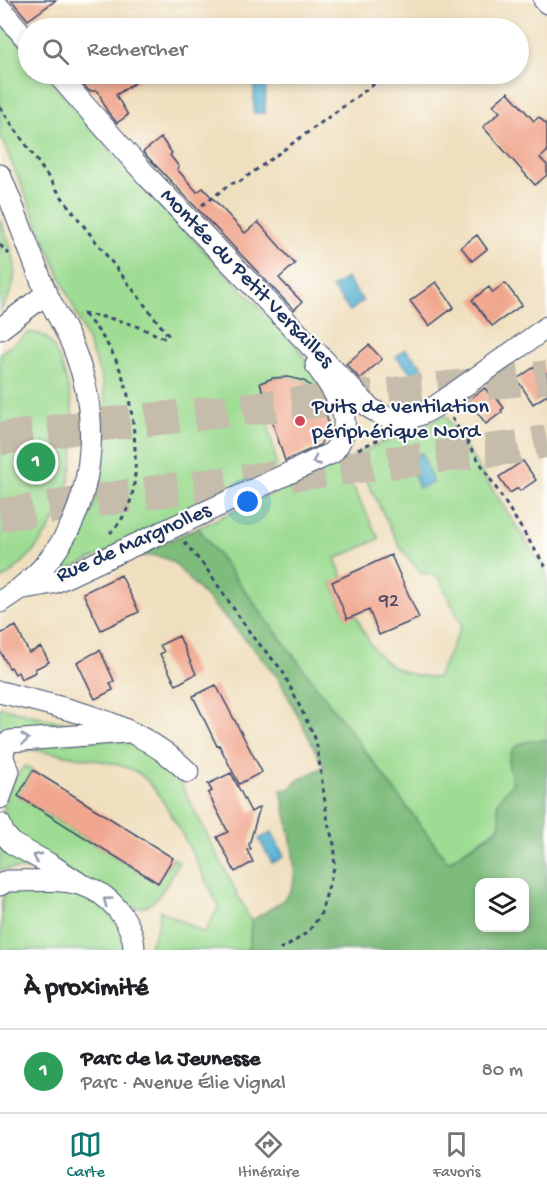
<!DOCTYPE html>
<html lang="fr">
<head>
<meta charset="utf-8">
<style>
  body { margin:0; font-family:"Gochi Hand",sans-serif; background:#f2f2f2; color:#202124 }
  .controls { position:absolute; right:18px; bottom:18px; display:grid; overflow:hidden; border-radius:12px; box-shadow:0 3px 9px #0003 }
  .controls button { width:54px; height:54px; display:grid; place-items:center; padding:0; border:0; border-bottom:2px solid #e0e0e0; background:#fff; color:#202124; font:30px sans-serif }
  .you { position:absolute; left:248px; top:502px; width:21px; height:21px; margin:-15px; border:4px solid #fff; border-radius:50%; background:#1a73e8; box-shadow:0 0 0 9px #1a73e833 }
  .badge { display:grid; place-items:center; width:39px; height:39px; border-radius:50%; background:#0f766e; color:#fff; font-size:20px; font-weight:700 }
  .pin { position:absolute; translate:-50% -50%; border:3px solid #fff; box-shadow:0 2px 6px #0006 }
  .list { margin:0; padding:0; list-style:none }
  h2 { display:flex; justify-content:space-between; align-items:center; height:78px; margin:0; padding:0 24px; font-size:26px }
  h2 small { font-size:20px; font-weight:400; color:#757577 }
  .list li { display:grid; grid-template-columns:39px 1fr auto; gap:18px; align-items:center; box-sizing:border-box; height:84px; padding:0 24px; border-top:2px solid #e0e0e0 }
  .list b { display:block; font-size:22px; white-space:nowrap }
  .list p { margin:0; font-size:20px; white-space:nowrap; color:#757577 }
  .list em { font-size:20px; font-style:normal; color:#757577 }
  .icon { flex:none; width:33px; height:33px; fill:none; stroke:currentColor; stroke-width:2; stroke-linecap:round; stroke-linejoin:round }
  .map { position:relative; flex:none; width:547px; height:950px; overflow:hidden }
  .search { position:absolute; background:#fff; box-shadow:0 3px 9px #0003; left:18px; right:18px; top:18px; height:66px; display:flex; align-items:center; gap:15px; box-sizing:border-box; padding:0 21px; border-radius:33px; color:#757577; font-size:22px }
  .sheet { height:162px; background:#fff }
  nav { display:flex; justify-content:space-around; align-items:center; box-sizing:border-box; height:84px; border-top:2px solid #e0e0e0; background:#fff; font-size:16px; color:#757577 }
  nav a { display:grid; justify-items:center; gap:3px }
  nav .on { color:#0f766e }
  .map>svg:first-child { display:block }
</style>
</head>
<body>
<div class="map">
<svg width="547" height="950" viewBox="0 0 547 950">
  <rect width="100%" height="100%" fill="#fdfcf7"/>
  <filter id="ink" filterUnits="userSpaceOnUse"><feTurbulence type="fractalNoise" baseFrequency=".0167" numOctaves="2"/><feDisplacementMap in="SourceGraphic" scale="12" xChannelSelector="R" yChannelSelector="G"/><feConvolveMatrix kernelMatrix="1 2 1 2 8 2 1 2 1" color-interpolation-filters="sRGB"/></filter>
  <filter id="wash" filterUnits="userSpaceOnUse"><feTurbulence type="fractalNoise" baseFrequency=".008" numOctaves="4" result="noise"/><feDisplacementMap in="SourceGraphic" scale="24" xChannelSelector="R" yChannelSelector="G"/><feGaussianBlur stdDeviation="1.35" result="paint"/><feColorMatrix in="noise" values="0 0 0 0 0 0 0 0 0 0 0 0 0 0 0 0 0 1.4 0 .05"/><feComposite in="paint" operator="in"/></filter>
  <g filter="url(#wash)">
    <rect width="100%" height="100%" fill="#efdfbe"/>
    <!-- green -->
    <path fill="#9ddc92" stroke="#5c8678" stroke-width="1.5" d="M0,20l28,34v20h17l97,113 154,158 26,42c-25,-6 -35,-17 -62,-4l18,89 -221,103 30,-52 12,-32 6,-43 1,-46 -4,-23 -18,-47 -84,-197z
      M0,220c15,34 24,58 0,91z
      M29,333c18,-2 25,13 31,28 30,80 13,169 -60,220v-228z
      M445,415l102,159v166l-39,21 5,22 -16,21 4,15 -3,9 -50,34 -250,-334 142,-67 39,78 -44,20 8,19 -11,5 15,35 9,-3c19,43 31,59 81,63l25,-53 -24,-49 -17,-3 -21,-26 -46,-92z
      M0,707l56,14 23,2 3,3 -2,5 -80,2z
      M116,739c29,7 47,20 65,45l70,137 -1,22 -3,7h-99l10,-24 2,-16 44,23 15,-27c-16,-30 -56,-119 -81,-133 -16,-10 -48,-14 -67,-17 -19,-3 -41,-10 -59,-3l3,-8z
      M26,766l7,4 -15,26 139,87 16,-25 6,4c-14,22 -24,57 -55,42l-112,-67c-4,-8 -8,-15 -8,-24 0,-14 10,-39 22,-47z
      M0,846l47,26 -28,-3 -19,1z
      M7,890l73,1 26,17 15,21 4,21h-124l1,-50z"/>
    <!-- forest -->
    <path fill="#7ebc7c" stroke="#4c766d" stroke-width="1.5" fill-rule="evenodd" d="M198,528l250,334 48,-31c9,-11 0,-17 2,-28 1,-7 11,-14 15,-20 -11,-32 1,-44 34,-43v210h-300l3,-7 1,-22c13,-9 32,-17 40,-31 10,-17 -6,-79 -10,-100l8,-1 9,-9 26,-13 -45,-88 -33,-39 -72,-77c-14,-9 -28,-8 -43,-6zM480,882h44v46h-44z"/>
    <!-- water -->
    <path fill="#54b1d2" stroke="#387098" stroke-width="1.5" d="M254,85h12l-1,28h-11z
      M346,278l17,23 -13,10 -18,-23z
      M405,349l18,18 -9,8 -18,-18z
      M422,453l11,30 -14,5 -11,-30z
      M272,832l12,25 -12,6 -13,-24z"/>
    <g id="blocks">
      <!-- building -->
      <path fill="#f1a78f" d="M11,0h45l-28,20z
        M74,74h74l-32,21 12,20 -11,8 -10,-12 -9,-20h-9z
        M508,92l26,29 5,-4 8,8v27l-7,6 7,7v10l-12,10 -52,-58 17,-15 -7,-7z
        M161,138l11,15 -2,2 9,12 -2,2 20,23 6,-4 42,45 13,-11 37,42 -16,14 23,24 -8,8 -151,-158z
        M477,235l10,14 -15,12 -11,-14z
        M436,282l18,25 -25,19 -19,-25z
        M505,283l17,22 -30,21 -20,-26 17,-13 4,6z
        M369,345l13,14 -22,20 -14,-15z
        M540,363l7,11v21l-14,9 -16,-25z
        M288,377l16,4 12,9 9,16 3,17 -2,10 -6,12 -35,16 -25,-78 13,-5z
        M485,388l6,9 3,-2 10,13 -3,2 1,2 -16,12 -18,-24z
        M523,461l13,19 -16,11 -2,-3 -8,5 -11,-16z
        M391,555l28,63 -40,17 -10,-25 -22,9 -15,-37z
        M121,575l18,37 -38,18 -18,-37z
        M16,626l13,27 12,-6 8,15 -14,7 1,3 -15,7 -3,-7 -3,2 -4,-7 -2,1 -9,-17v-17z
        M179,636l17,38 -20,11 -16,-31 4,-2 -4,-7z
        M100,650l14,31 -4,2 3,7 -18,9 -18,-37z
        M216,685l46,87 -23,12 -20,-39 -2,1 -24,-50z
        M33,770l140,88 -15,25 -140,-87z
        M231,773l20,39 9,-5 -11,38 2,4 -4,1 6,12 -18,10 -18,-35 11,-5 -20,-39 4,-2 -4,-7z"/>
    </g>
  </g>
  <g filter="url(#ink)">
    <use href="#blocks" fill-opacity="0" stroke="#3b496c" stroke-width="1.5"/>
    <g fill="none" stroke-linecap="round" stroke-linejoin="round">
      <!-- trunk-tunnel -->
      <path stroke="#c5bcab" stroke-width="33" stroke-dasharray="33 16" stroke-linecap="butt" d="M0,439l97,-14 450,-48
        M0,515l160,-24 358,-44 29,-6"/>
      <defs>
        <path id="minor" d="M544,0l3,3
          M0,8l28,33
          M57,74l91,103 222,231c11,7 21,13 34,11 19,-2 38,-17 53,-28 30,-21 60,-42 90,-64
          M0,175c16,38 30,77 45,115 9,21 22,40 30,62 27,70 20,157 -32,215 -7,8 -16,15 -24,22
          M0,329l47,-36
          M0,602l19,-13 34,-6 279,-130c28,-32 2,-60 -16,-88
          M0,692c69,18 135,28 188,80
          M0,798l9,-27c-7,-12 -9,-21 1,-30l117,-9
          M0,824l4,10 9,10 35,19 31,20
          M0,885l7,-4c24,0 52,-3 75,4 27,8 52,37 52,65"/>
      </defs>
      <!-- minor casing -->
      <use href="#minor" stroke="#3b496c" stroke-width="23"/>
      <!-- path -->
      <path stroke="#3b496c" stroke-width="3" stroke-dasharray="4.5 4.5" stroke-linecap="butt" d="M0,107l66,96 102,132 -4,3c-31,-14 -47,-20 -81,-24l-5,1
        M202,205l30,-22h6l150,-109
        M0,245l9,9
        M84,315c37,36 49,84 51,134 1,33 0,60 -25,84
        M452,418l95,151
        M358,449l26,-12
        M184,542l22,26 47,69 29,33 34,70 12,83 7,25 -1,20 -14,48 -12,16 -19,13 -12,5"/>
      <!-- minor -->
      <use href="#minor" stroke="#fff" stroke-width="21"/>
    </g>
    <!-- one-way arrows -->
    <defs><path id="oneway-chevron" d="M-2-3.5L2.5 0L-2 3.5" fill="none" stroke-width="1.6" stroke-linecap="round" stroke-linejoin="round" transform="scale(1.5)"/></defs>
    <g stroke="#8d97ae">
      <use href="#oneway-chevron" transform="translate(316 461) rotate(155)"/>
      <use href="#oneway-chevron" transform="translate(25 739) rotate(-5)"/>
      <use href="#oneway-chevron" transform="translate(37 857) rotate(-153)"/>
      <use href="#oneway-chevron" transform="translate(107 901) rotate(-143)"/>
    </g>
  </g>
  <!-- markers -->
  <circle fill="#d1495b" stroke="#fdfcf7" stroke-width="2" cx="300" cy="421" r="6"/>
  <g text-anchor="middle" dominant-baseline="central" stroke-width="4.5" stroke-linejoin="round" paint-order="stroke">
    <!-- number labels -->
    <g font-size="20" fill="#504d6a">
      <text x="389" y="602">92</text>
    </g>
    <!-- street labels -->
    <g font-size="22" fill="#1b2f5e" stroke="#fdfcf7">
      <text transform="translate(246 279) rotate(46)">Montée du Petit Versailles</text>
      <text transform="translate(134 544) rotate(-24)">Rue de Margnolles</text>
    </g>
    <!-- poi labels -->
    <g font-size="22" fill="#1b2f5e" stroke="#fdfcf7" text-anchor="start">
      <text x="312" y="408">Puits de ventilation<tspan x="312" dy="25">périphérique Nord</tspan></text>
    </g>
  </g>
</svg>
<div class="controls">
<button><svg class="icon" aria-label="layers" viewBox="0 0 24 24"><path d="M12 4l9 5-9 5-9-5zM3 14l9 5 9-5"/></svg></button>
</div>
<div class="you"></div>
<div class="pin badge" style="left:36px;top:462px;background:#2e9e5b">1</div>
<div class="search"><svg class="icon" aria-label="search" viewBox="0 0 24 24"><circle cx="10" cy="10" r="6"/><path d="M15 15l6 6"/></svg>Rechercher</div>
</div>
<section class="sheet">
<h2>À proximité<small></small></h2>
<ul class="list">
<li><span class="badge" style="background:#2e9e5b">1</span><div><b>Parc de la Jeunesse</b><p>Parc · Avenue Élie Vignal</p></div><em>80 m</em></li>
</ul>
</section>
<nav>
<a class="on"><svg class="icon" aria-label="map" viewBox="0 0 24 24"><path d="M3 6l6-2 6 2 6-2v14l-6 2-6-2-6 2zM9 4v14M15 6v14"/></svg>Carte</a>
<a><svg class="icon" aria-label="directions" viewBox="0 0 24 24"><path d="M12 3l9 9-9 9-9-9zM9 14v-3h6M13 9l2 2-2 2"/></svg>Itinéraire</a>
<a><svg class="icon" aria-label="saved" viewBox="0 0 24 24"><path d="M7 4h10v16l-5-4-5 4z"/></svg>Favoris</a>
</nav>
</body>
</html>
